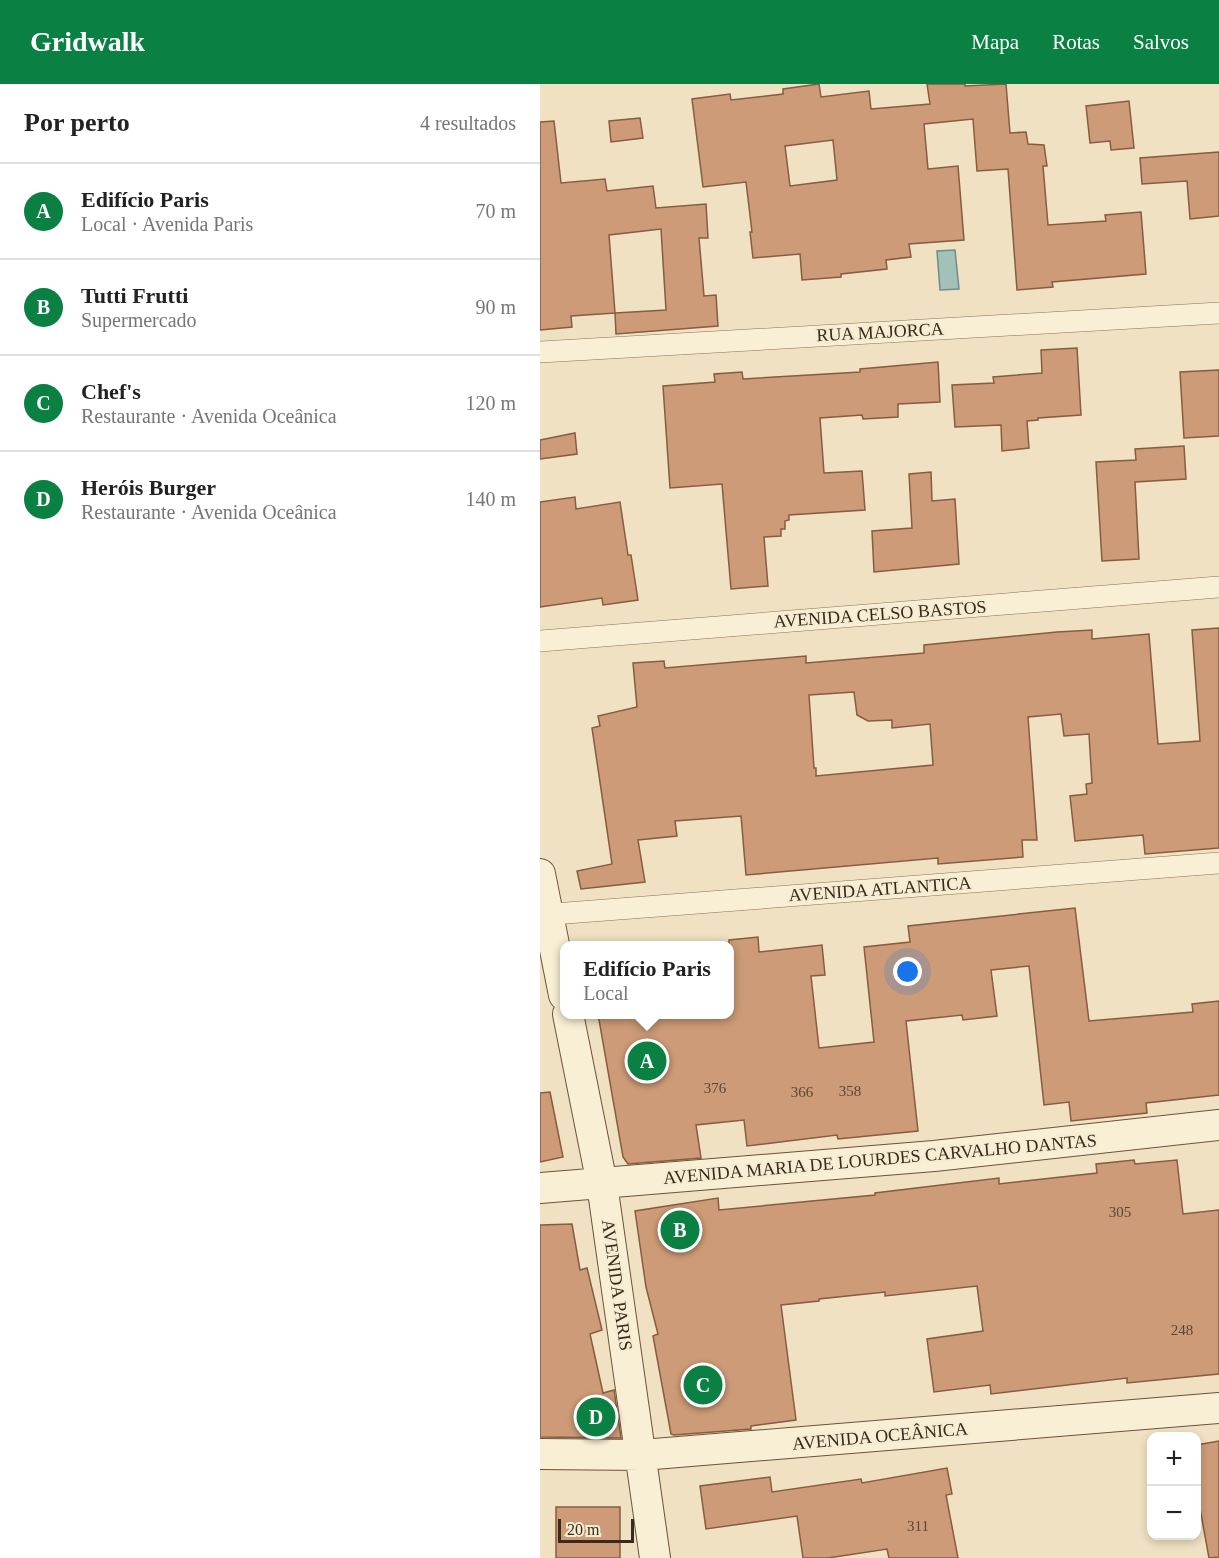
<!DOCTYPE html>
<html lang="pt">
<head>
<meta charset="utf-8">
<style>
  body { margin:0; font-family:"Times New Roman",serif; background:#f6f6f6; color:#222 }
  .controls { position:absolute; right:18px; bottom:18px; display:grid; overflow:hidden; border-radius:12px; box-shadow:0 3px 9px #0003 }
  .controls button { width:54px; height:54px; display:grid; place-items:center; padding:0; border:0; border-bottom:2px solid #e0e0e0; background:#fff; color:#222; font:30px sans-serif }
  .scale { position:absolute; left:18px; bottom:15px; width:76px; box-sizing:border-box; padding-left:6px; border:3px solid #382a1d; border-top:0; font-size:16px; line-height:21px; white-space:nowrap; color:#382a1d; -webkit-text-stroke:4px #f6ecd1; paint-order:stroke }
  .you { position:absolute; left:368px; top:888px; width:21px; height:21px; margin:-15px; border:4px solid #fff; border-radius:50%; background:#1a73e8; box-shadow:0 0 0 9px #1a73e833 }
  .badge { display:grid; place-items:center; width:39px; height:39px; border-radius:50%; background:#0b8043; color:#fff; font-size:20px; font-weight:700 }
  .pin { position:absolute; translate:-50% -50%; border:3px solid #fff; box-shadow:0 2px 6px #0006 }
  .popup { position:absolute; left:20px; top:857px; width:174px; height:78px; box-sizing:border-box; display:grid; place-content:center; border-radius:12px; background:#fff; filter:drop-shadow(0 2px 4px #0005); font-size:20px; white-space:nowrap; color:#767676 }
  .popup b { font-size:22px; color:#222 }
  .popup::after { content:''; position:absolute; left:50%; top:100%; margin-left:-12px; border:12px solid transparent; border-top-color:#fff }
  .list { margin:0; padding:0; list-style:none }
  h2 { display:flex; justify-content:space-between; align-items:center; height:78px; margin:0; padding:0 24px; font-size:26px }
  h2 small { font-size:20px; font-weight:400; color:#767676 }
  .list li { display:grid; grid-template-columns:39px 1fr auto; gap:18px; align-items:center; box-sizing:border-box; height:96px; padding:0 24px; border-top:2px solid #e0e0e0 }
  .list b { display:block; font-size:22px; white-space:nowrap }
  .list p { margin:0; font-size:20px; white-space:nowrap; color:#767676 }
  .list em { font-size:20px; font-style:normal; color:#767676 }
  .map { position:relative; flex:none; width:679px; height:1474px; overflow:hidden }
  header { display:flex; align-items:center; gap:36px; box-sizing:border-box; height:84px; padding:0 30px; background:#0b8043; color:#fff }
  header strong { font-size:28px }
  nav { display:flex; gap:33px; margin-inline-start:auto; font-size:21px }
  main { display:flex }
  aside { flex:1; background:#fff }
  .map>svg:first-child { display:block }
</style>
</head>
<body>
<header>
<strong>Gridwalk</strong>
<nav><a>Mapa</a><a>Rotas</a><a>Salvos</a></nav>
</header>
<main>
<aside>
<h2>Por perto<small>4 resultados</small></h2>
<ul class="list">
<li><span class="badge">A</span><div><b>Edifício Paris</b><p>Local · Avenida Paris</p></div><em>70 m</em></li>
<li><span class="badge">B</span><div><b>Tutti Frutti</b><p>Supermercado</p></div><em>90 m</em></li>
<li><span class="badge">C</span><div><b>Chef's</b><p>Restaurante · Avenida Oceânica</p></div><em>120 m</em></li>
<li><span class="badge">D</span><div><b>Heróis Burger</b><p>Restaurante · Avenida Oceânica</p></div><em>140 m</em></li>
</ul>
</aside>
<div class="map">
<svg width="679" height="1474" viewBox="0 0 679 1474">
  <rect width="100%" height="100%" fill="#efe1c2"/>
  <!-- water -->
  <path fill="#a4c1b9" stroke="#6b8f86" stroke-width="1.5" d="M415,166l4,39 -19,1 -3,-39z"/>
  <!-- building -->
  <path fill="#cd9b77" stroke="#885c3e" stroke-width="1.5" fill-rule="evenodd" d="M279,0l2,13 48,-6 2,18 59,-5 -3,-20h38v2l41,-2 4,49 16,-1 2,12 16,1 3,21h-4l5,59 58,-4 -1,-6 36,-3 5,62 -94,8 1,5 -36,3 -9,-121 -31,2 -4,-52 -49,5 4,45 30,-3 6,74 -55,4 2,13 -25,3 1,9 -46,5v3l-39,3 -2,-26 -47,4 -3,-26h2l-6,-50 -43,5 -11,-88 38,-5 1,6 52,-6v-5zM293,56l4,40 -47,6 -5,-40z
    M589,17l5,47 -23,2 -1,-9 -20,2 -4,-37z
    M100,34l3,20 -32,4 -2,-21z
    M14,37l7,62 44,-4 2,12 46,-5 3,22 50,-4 2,34h-9l5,58 12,-1 2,31 -102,8 -1,-21 -44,3 1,11 -32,3v-208zM121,145l5,81 -51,3 -6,-78z
    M679,68v64l-29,3 -3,-38 -45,3 -2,-26z
    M537,264l4,67 -43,3v2l-11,1 2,27 -27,3 -1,-26 -46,2 -3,-42 42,-2 -1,-6 49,-4 -1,-23z
    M398,278l2,40 -42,2v13l-35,2 -1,-4 -42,3 4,55 38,-2 3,39 -76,5v5l-4,1v8h-4v7l-17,1 4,49 -37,3 -9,-105 -52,4 -7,-102 52,-4 -1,-8 28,-2 1,7 117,-7v-3z
    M679,286v66l-35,2 -4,-66z
    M35,349l2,21 -37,5v-19z
    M644,362l2,33 -51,3 4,77 -37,2 -6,-99 40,-2 -1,-11z
    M391,388l1,29 23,-2 4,65 -85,8 -2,-41 40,-3 -3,-54z
    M35,413l1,12 44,-7 8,53h3l7,45 -35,5 -1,-7 -62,9v-105z
    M679,544v220l-74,6 -2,-19 -68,6 -5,-45 17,-2 -1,-10 6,-1 -3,-49 -25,2 -3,-22 -33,3 9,123h-15l1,17 -85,7v-6l-192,17 -5,-59 -66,5 2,15 -39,4 7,42 -64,7 -4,-18 35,-7 -20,-136 8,-2 -2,-10 39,-9 -4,-44 31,-2 1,7 141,-12v7l118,-10v-8l133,-13 35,-2v9l57,-5 9,110 42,-3 -8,-111zM314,608l3,23 11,6 24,-1v8l38,-4 3,41 -117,11v-8h-2l-5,-73z
    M535,824l14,113 104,-9 -1,-8 27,-3v94l-73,8 1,10 -76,8 -2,-19 -25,3 -15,-139 -38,4 6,46 -34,4 -1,-5 -56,6 12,110 -80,8 -1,-4 -90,11 -3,-26 -48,5 5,33 -73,6 -5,-7 -25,-143h131v-74l29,-3 1,15 63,-7 3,30 -14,1 8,72 55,-6 -10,-95 46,-5 -2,-16z
    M10,1008l13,65 -23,5v-69z
    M594,1076l1,4 42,-4 6,54 36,-4v164l-92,9v-5l-136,16 -1,-9 -56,7 -7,-53 56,-8 -6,-45 -92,10v-4l-66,7v2l-38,4 15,115 -45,6v3l-77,6 -3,-1 -18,-98 5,-2 -12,-47 -11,-76 83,-13 1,12 156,-15v-2l124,-15v6l98,-11 -1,-9z
    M32,1140l8,46 7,-2 15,62 -12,4 13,59 11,-3 7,48 -81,-1v-212z
    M679,1357v116l-10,1 -12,-66v-47z
    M407,1384l5,26 -6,1 12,63h-69l-2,-9 -59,9h-25l-6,-42 -91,13 -6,-43 70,-9 2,15 89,-13 1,4z
    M16,1423h64v51h-64z"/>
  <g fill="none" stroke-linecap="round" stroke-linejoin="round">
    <defs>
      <path id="street" d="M0,268l679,-39
        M0,557l679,-54
        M0,831l679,-52"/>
      <path id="secondary" d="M0,790l24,121
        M28,930l34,170 53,374
        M0,1104l394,-32 285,-31
        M0,1370l102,1 577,-47"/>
    </defs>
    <!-- street casing -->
    <use href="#street" stroke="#897259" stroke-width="22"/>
    <!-- secondary casing -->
    <use href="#secondary" stroke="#6a533c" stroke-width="32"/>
    <!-- street -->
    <use href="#street" stroke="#f9efd5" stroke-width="21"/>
    <!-- secondary -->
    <use href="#secondary" stroke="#f9efd5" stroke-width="30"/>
  </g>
  <g text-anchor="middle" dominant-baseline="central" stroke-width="4.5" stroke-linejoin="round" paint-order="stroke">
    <!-- number labels -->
    <g font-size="15" fill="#5d4634">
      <text x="175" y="1004">376</text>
      <text x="310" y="1007">358</text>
      <text x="262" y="1008">366</text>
      <text x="580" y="1128">305</text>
      <text x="642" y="1246">248</text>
      <text x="378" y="1442">311</text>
    </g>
    <!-- street labels -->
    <g font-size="18" fill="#382a1d" stroke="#f6ecd1">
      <text transform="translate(340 248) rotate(-3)">RUA MAJORCA</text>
      <text transform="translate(340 530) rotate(-4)">AVENIDA CELSO BASTOS</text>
      <text transform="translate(340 805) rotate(-4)">AVENIDA ATLANTICA</text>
      <text transform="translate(340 1075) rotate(-5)">AVENIDA MARIA DE LOURDES CARVALHO DANTAS</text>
      <text transform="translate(77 1201) rotate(82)">AVENIDA PARIS</text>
      <text transform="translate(340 1352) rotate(-5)">AVENIDA OCEÂNICA</text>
    </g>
  </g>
</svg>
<div class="controls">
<button>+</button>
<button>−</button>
</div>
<div class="scale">20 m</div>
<div class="you"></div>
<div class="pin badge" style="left:107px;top:977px">A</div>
<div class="popup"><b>Edifício Paris</b>Local</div>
<div class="pin badge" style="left:140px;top:1146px">B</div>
<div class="pin badge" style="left:163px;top:1301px">C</div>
<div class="pin badge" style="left:56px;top:1333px">D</div>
</div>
</main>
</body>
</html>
